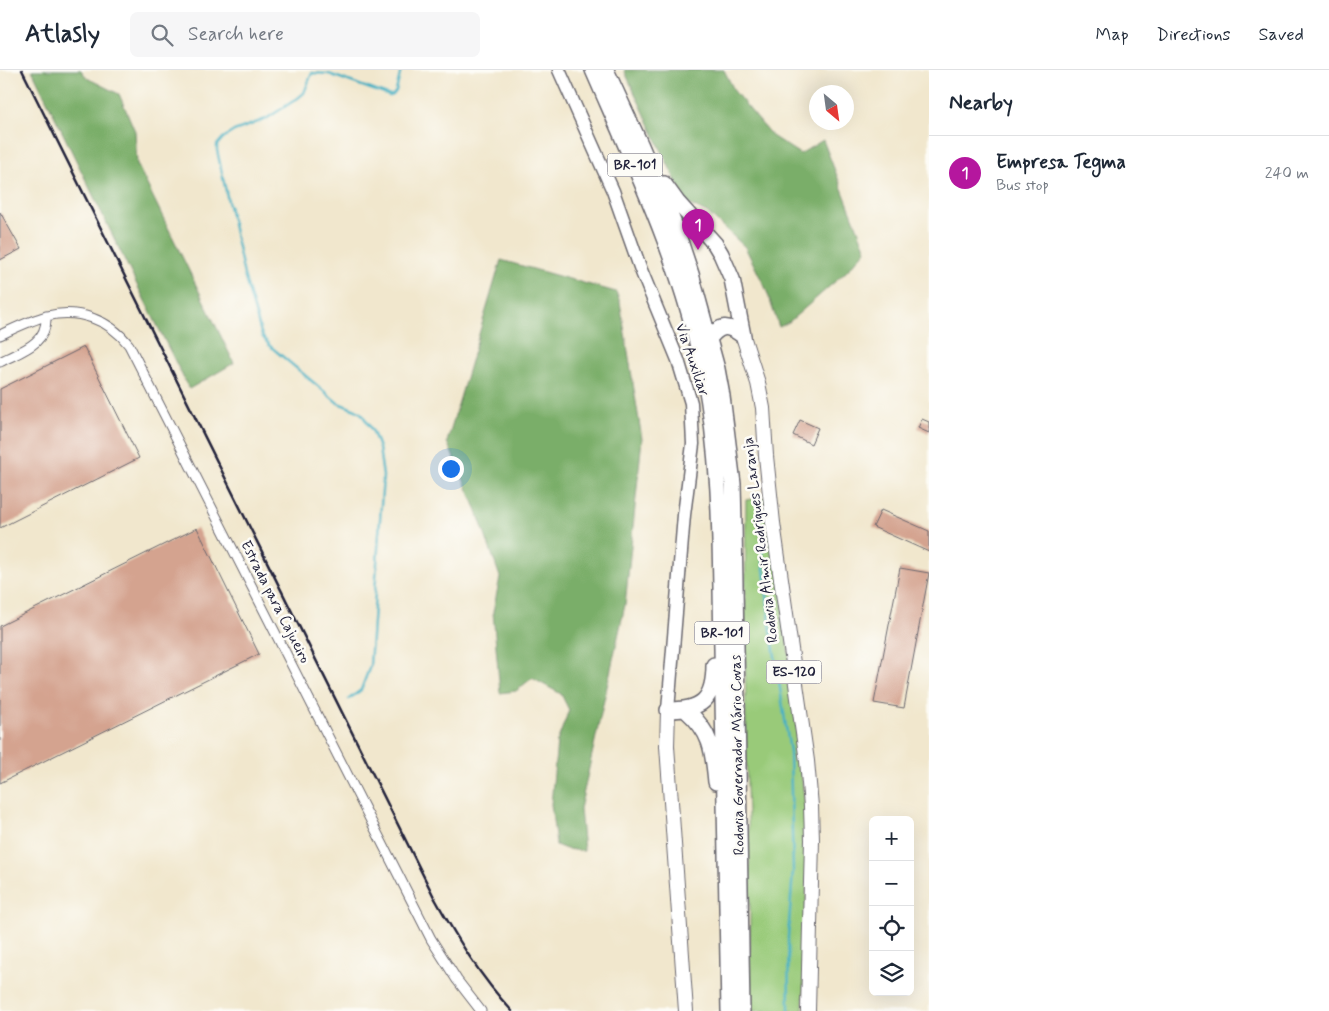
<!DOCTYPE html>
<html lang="en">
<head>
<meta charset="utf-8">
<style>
  body { margin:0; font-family:Mynerve,sans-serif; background:#f6f6f7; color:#1f2937 }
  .controls { position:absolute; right:15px; bottom:15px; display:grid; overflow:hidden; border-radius:8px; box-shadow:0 5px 20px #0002 }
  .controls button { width:45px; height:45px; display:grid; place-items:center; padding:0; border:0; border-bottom:1px solid #e0e1e3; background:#fff; color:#1f2937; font:25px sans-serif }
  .compass { position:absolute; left:809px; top:15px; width:45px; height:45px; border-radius:50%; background:#fff; box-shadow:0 5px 20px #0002; rotate:151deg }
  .you { position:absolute; left:450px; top:398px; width:18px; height:18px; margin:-12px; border:4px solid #fff; border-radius:50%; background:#1a73e8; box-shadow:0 0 0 8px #1a73e833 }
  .badge { display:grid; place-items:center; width:32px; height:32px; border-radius:50%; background:#b5179e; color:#fff; font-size:16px; font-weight:700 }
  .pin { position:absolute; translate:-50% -41px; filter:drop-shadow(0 1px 2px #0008) }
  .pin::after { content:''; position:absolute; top:26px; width:18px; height:15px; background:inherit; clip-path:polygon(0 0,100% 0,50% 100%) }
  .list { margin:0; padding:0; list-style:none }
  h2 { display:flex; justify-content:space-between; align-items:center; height:65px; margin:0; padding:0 20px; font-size:21px }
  h2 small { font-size:16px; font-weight:400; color:#747a83 }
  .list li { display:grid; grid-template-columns:32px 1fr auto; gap:15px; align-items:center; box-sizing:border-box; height:75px; padding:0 20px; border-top:1px solid #e0e1e3 }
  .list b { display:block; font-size:19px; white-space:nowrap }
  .list p { margin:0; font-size:16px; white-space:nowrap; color:#747a83 }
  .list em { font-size:16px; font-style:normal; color:#747a83 }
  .icon { flex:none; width:28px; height:28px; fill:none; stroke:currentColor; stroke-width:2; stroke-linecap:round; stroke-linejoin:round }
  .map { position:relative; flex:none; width:929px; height:941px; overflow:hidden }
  header { display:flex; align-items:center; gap:30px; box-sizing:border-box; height:70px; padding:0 25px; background:#fff; border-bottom:1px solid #e0e1e3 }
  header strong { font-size:24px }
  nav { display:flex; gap:28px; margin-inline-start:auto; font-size:18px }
  .search { width:350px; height:45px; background:#f6f6f7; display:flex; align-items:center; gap:12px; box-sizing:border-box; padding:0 18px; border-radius:8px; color:#747a83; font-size:19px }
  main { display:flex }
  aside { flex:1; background:#fff }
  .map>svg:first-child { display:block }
</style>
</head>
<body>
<header>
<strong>Atlasly</strong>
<div class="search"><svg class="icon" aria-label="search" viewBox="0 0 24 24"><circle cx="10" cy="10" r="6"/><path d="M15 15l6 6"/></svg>Search here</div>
<nav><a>Map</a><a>Directions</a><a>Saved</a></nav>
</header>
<main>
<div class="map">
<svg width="929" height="941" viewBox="0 0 929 941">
  <rect width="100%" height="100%" fill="#fdfcf7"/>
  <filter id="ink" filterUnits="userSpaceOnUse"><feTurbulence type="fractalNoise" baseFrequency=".02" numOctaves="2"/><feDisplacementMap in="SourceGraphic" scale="10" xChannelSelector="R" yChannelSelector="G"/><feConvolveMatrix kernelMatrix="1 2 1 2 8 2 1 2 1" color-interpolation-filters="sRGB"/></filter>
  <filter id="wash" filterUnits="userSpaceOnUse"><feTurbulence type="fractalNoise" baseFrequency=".0096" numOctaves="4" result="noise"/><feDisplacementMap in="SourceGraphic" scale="20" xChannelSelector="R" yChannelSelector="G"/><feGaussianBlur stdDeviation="1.12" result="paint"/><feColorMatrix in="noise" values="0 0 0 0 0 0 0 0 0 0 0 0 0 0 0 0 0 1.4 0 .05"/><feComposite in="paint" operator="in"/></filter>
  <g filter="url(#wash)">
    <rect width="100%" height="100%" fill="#f1e7cd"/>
    <!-- green -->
    <path fill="#99ca79" stroke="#5e765a" d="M765,427l11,37 32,302 -5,175h-53v-128l-4,-129 -1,-131 1,-123z"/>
    <!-- forest -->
    <path fill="#7aae69" stroke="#4e6852" d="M32,0h49l6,8 32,16 16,37 2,33 97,199 -45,26 -58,-116z
      M624,0h100l11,22 37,44 28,18 23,-14 43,110 -20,22 -57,50 -10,5 -13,-38 -21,-42 -36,-33 -23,-11z
      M501,190l115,32 4,10 22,137 -17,166 -45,204 4,42 -18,-2 -10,-4 -5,-41 6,-62 12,-32 -8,-16 -29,-16 -16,13 -16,2 -7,-81 7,-35 -25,-71 -28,-64z"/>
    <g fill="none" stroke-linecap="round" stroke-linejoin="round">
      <!-- stream -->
      <path stroke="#45b0c3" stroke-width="2.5" d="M761,472l10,89 19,121 3,119 -5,66 1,74
        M349,629l12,-9 9,-24 13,-190 -4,-28 -6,-16 -11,-18 -6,-4 -18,-7 -68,-57 -8,-10 -18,-61 -27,-125v-5l6,-7 11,-7 32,-12 32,-21 6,-5 8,-20 17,1 61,22 3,-1 3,-4 5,-21"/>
    </g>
    <g id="blocks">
      <!-- building -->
      <path fill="#d4a38f" d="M0,142l21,37 -21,11z
        M84,277l55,111 -139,70v-139z
        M922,349l7,3v11l-11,-5z
        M800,350l18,8 -7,16 -18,-9z
        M881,440l48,21v21l-56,-25z
        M197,458l62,126 -259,129v-157z
        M900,498l29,5 -25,135 -30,-5z"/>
    </g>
  </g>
  <g filter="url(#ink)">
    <use href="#blocks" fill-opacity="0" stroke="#6a676e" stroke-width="1"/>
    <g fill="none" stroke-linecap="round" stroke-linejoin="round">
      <defs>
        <path id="street" d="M0,265c15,-7 31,-15 47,-19 31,-8 63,4 82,29l302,594 26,41 24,31
          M0,292c21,-11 48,-18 46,-46"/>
        <path id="secondary" d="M559,0l54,121 28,79 37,90 13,43 2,41 -9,71 -16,195"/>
        <path id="primary" d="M743,266l15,47 5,25 3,48 7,67 34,238 4,45 1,34 -4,171
          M668,640l-1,36 19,265"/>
        <path id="highway" d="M593,0c43,99 90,197 111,304 18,91 16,182 18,274 3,121 5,242 7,363
          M606,0l35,76 35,83 15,45 26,95 5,27 11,88 1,41 8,486
          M664,114l13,18 38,42 6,10 11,25 11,57
          M708,270c12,-16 20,-16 35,-4
          M668,640c34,0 46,-10 46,-45
          M686,640c25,22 27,39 30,72"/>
      </defs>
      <!-- street casing -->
      <use href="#street" stroke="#6a676e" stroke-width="11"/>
      <!-- secondary casing -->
      <use href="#secondary" stroke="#6a676e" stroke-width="15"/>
      <!-- primary casing -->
      <use href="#primary" stroke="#6a676e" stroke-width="16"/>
      <!-- highway casing -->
      <use href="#highway" stroke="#6a676e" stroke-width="18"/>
      <!-- street -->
      <use href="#street" stroke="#fff" stroke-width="9"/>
      <!-- secondary -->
      <use href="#secondary" stroke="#fff" stroke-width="12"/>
      <!-- primary -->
      <use href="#primary" stroke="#fff" stroke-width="14"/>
      <!-- highway -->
      <use href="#highway" stroke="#fff" stroke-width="15"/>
      <!-- rail -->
      <path stroke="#22223b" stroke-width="2.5" d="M22,0l412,827c23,41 46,80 78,114"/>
    </g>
  </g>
  <g text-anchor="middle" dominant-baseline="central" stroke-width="5" stroke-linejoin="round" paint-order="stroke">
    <!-- shield labels -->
    <g fill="#fdfcf7" stroke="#646373" stroke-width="1">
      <rect x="607.5" y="83.5" width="55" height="23" rx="4"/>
      <rect x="694.5" y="551.5" width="55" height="23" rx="4"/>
      <rect x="766.5" y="590.5" width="55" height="23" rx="4"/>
    </g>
    <g font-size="14" font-weight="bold" fill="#22223b">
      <text x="635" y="95">BR-101</text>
      <text x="722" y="563">BR-101</text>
      <text x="794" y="602">ES-120</text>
    </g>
    <!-- street labels -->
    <g font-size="15" fill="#22223b" stroke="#fdfcf7">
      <text transform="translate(692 290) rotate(71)">Via Auxiliar</text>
      <text transform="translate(761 470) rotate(-97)">Rodovia Almir Rodrigues Laranja</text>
      <text transform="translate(275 532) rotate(63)">Estrada para Cajueiro</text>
      <text transform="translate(738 685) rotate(-91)">Rodovia Governador Mário Covas</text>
    </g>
  </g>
</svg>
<div class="controls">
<button>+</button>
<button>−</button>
<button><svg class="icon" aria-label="locate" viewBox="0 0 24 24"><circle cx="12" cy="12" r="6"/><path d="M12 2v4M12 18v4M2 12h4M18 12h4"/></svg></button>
<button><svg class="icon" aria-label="layers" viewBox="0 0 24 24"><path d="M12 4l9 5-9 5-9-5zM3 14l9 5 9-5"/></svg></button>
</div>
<svg class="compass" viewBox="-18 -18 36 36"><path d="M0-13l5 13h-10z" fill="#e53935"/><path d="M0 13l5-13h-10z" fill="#747a83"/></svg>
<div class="you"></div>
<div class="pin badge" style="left:698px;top:180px">1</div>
</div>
<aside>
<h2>Nearby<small></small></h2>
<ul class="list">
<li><span class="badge">1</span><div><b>Empresa Tegma</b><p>Bus stop</p></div><em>240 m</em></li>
</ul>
</aside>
</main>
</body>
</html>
